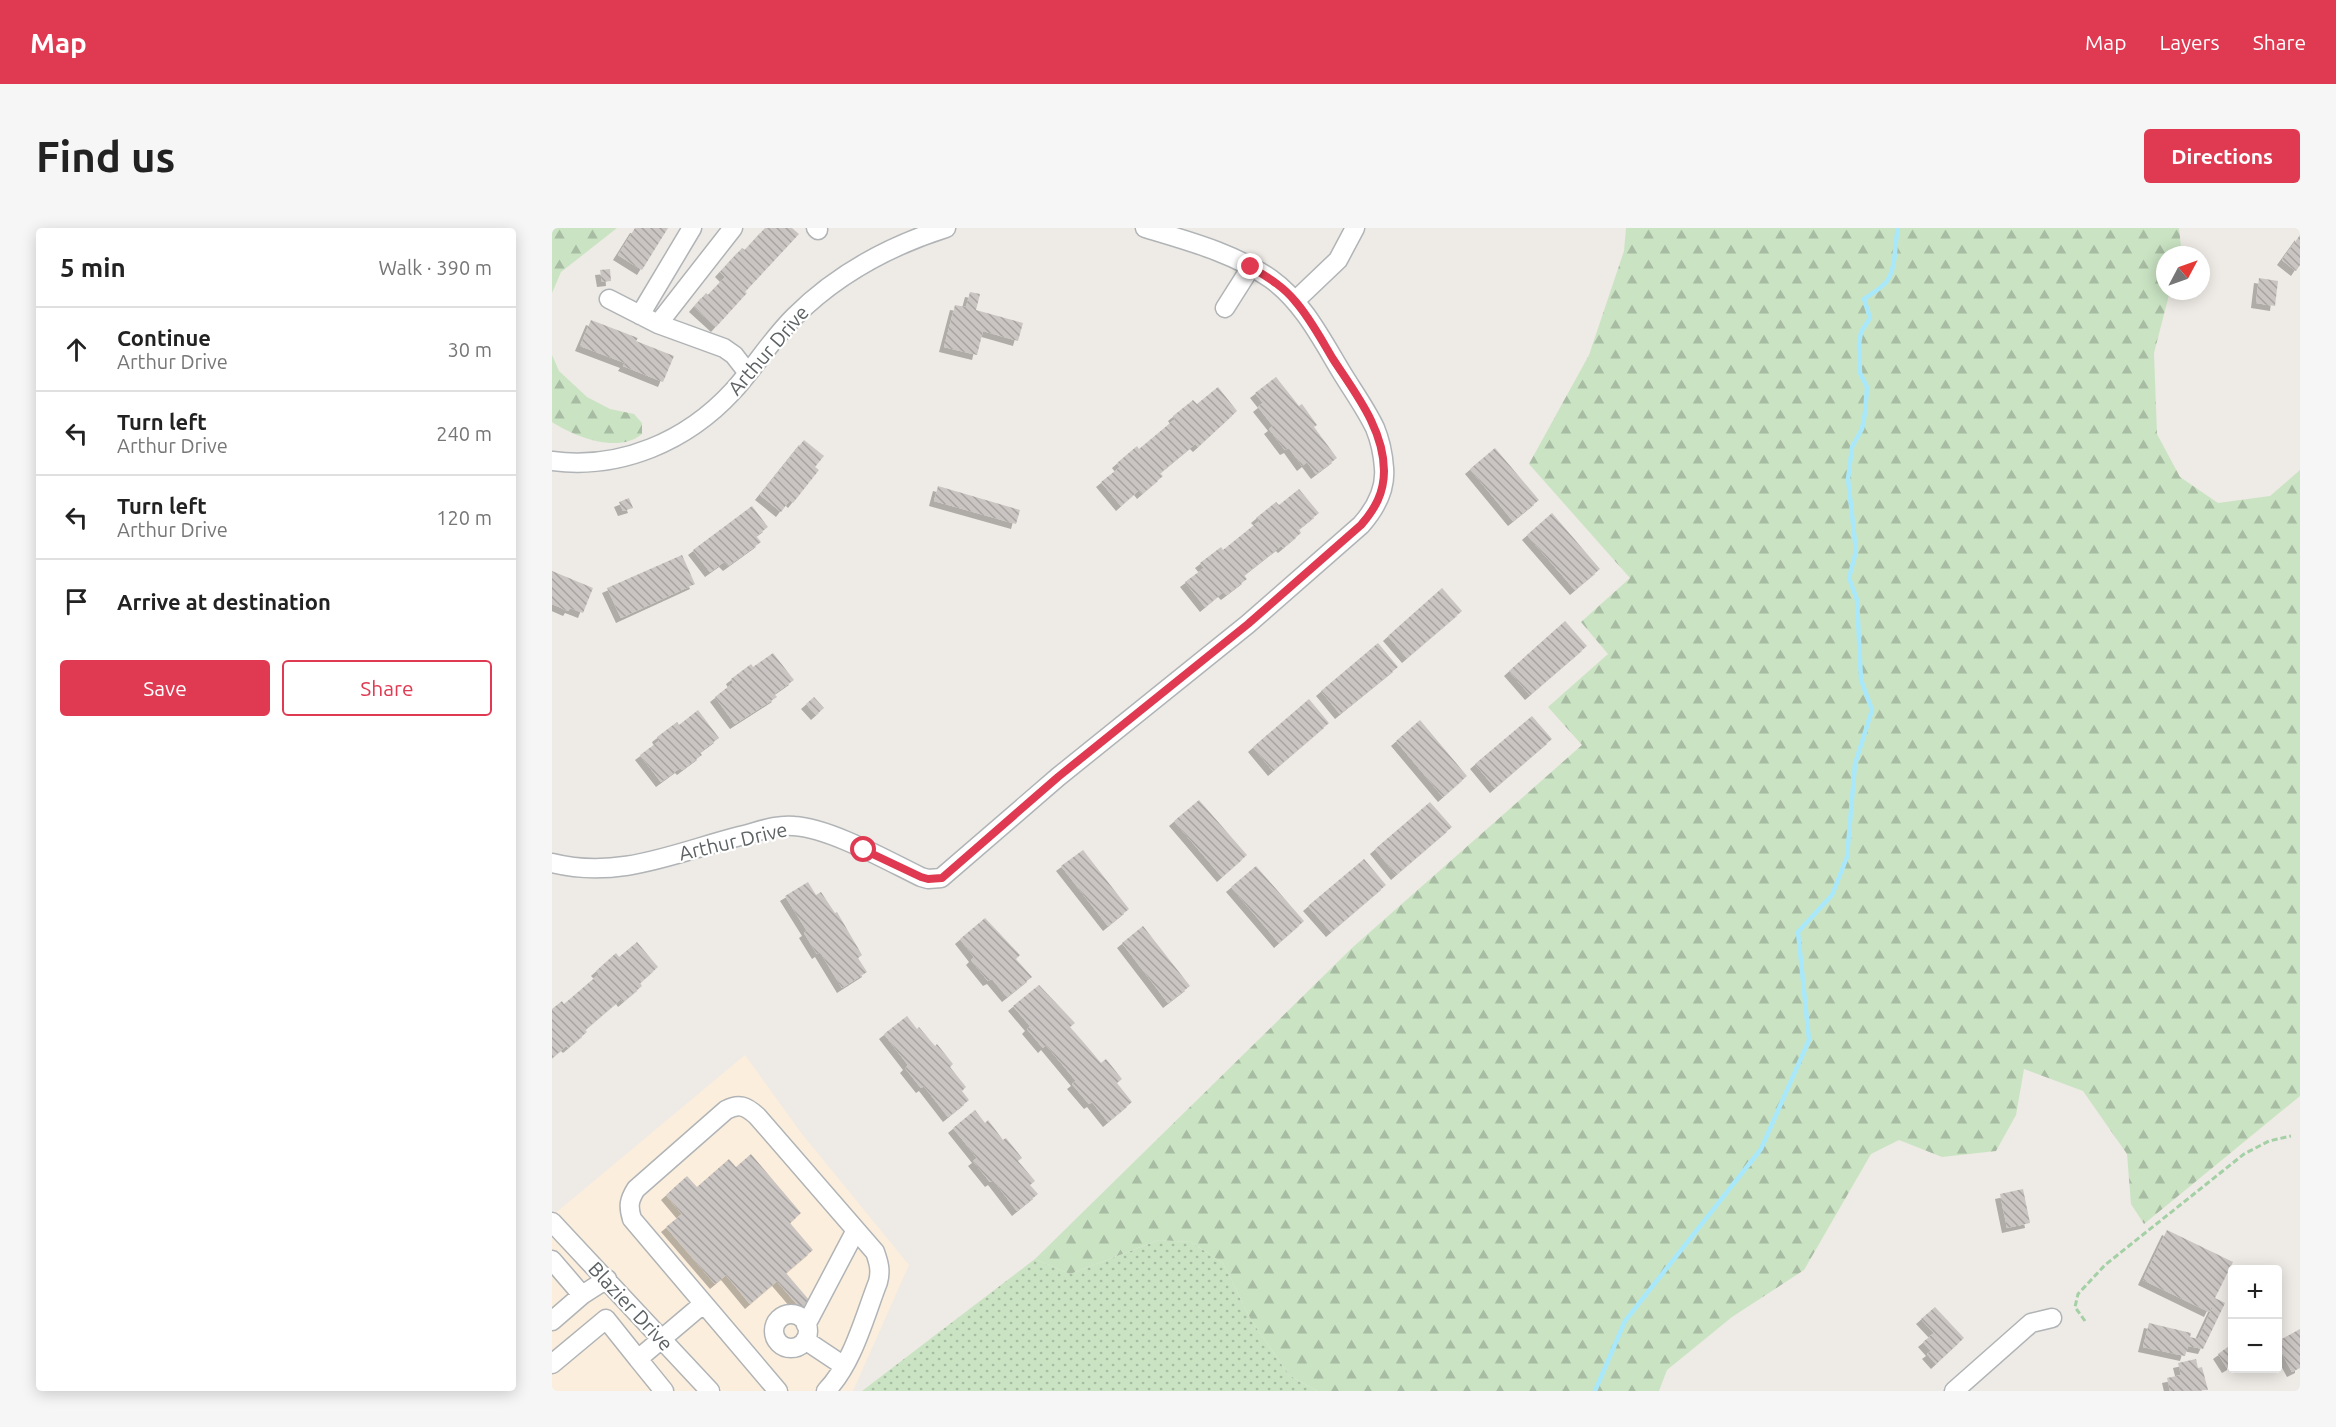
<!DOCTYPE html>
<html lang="en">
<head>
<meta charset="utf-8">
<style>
  body { margin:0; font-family:Ubuntu,sans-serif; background:#f6f6f6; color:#222 }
  .controls { position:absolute; right:18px; bottom:18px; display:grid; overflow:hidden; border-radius:6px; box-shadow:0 3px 15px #0003 }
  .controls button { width:54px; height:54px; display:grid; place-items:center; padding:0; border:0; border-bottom:2px solid #e0e0e0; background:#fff; color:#222; font:30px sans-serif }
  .compass { position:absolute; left:1604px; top:18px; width:54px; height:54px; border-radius:50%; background:#fff; box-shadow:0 3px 15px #0003; rotate:49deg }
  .stop { position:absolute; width:18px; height:18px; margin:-14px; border:4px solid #df3a51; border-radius:50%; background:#fff }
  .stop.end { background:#df3a51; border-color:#fff; box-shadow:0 2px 6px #0008 }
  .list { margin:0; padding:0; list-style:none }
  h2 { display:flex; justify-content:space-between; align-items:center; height:78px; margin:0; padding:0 24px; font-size:26px }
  h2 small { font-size:20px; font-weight:400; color:#767676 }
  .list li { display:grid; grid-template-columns:39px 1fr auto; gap:18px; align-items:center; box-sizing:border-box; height:84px; padding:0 24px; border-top:2px solid #e0e0e0 }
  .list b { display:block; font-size:22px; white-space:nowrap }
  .list p { margin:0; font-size:20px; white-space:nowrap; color:#767676 }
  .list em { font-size:20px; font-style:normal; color:#767676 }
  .actions { display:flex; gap:12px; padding:18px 24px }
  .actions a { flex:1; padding:14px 0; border:2px solid #df3a51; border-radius:6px; text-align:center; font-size:21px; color:#df3a51 }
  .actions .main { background:#df3a51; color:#fff }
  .icon { flex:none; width:33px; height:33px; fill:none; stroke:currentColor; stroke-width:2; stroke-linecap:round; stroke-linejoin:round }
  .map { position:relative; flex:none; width:1748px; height:1163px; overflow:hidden; border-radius:6px }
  header { display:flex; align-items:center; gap:36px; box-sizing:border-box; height:84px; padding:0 30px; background:#df3a51; color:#fff }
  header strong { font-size:28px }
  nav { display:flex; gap:33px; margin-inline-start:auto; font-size:21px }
  .intro { display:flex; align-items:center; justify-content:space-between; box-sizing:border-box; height:144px; padding:0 36px }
  h1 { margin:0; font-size:42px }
  .button { padding:15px 27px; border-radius:6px; background:#df3a51; color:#fff; font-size:21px; font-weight:700 }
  main { display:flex; gap:36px; padding:0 36px }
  aside { flex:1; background:#fff; border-radius:6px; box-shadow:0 3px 15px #0003 }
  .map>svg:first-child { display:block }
</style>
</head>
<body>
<header>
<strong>Map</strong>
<nav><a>Map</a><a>Layers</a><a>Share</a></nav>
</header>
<div class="intro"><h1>Find us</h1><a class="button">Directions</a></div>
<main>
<aside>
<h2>5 min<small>Walk · 390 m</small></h2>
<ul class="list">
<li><svg class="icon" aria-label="ahead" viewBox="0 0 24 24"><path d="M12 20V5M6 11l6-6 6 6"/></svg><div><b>Continue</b><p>Arthur Drive</p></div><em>30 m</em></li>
<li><svg class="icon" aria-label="left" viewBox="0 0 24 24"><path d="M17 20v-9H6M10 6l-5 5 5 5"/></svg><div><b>Turn left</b><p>Arthur Drive</p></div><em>240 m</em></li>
<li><svg class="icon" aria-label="left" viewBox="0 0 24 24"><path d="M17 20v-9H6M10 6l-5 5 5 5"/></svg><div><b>Turn left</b><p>Arthur Drive</p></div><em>120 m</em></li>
<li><svg class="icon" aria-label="arrive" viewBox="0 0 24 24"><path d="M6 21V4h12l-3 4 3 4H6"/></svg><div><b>Arrive at destination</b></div></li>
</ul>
<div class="actions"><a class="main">Save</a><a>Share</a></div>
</aside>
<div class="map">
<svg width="1748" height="1163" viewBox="0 0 1748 1163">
  <defs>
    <pattern id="grass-dots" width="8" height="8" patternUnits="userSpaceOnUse" patternTransform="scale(1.5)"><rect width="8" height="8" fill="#cae4c3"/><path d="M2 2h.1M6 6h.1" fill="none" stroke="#a7bca2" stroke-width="1.8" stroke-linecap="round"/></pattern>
    <pattern id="forest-firs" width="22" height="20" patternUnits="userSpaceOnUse" patternTransform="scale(1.5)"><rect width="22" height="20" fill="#cae4c3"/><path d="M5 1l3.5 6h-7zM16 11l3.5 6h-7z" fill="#a7bca2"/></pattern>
    <pattern id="building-back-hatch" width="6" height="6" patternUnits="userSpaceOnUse" patternTransform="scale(1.5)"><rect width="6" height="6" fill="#cac5c2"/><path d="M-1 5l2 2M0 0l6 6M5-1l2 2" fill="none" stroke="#a7a3a1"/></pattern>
    <filter id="shadow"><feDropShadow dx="-5" dy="5" stdDeviation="0" flood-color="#0004"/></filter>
  </defs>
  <rect width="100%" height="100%" fill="#eeeae5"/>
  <!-- commercial -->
  <path fill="#fceedc" d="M193,827l57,79 107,131 -56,126h-301v-175z"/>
  <!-- grass -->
  <path fill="url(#grass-dots)" d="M607,1012l32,2 32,21 28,57 38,55 28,16h-455l173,-132 35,15z"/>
  <!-- forest -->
  <path fill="url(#forest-firs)" d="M0,0h65l-56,44 -9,21z
    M1074,0h553l2,19 -2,8h-14v36h5l-16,62 3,81 23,43 38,26 52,-7 30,-26v626l-156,128 -13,-20 -4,-50 -44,-63 -59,-22 -8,46 -20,36 -54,6 -43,-17 -28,14 -67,116 -72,47 -65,53 -8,21h-342l-28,-16 -38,-55 -28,-57 -32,-21 -32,-2 -89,34 -35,-15 318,-312 229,-202 -34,-38 60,-53 -27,-32 49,-44 -101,-114 60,-109 35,-104z
    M0,127l7,16 28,26 23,12 24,5 8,9v11c-24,20 -67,3 -90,-12z"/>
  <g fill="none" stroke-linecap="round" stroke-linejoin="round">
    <!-- stream -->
    <path stroke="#a9e8fa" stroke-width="4.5" d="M1043,1163l30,-70 136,-172 48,-109 -11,-108 34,-37 15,-38 8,-93 17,-54 -11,-30 -4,-80 -8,-22 7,-27 -8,-72 4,-32 10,-18 3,-16 2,-26 -7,-14 -1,-29 2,-12 9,-14 -6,-19c7,-5 18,-11 23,-18 10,-15 7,-36 11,-53"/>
  </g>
  <!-- building -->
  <path fill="url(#building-back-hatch)" filter="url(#shadow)" d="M83,0h33l-26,42 -24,-15z
    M213,0h27l7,6 -54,58 2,1 -31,34 -22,-20 12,-14 2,2 17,-18 -5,-5 22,-24 3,2z
    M1748,7v30l-4,6 -14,-11z
    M58,41l1,12 -9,1 -2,-12z
    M1707,50l19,3 -3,25 -19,-3z
    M418,64l10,2 -4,16 47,13 -5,18 -35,-10 -6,24 -33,-8 11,-42 11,2z
    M39,92l47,18 -2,3 38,15 -11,26 -40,-16 2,-3 -45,-17z
    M724,149l23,29 3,-2 15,21 -3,2 23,31 -21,16 -9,-12 -5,4 -13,-18 -4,2 -16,-21 4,-3 -15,-19 5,-4 -8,-10z
    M666,159l19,24 -39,36 -3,-3 -35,29 3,3 -21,18 -3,-4 -18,16 -20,-24 19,-15 -3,-4 20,-17 2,3 36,-30 -2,-3 20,-16 4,4z
    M252,212l20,16 -9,11 4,3 -26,33 -3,-3 -9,12 -21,-17z
    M943,220l44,52 -26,21 -43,-52z
    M386,258l82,24 -4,14 -82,-23z
    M747,261l20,24 -20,16 2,4 -18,15 -2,-2 -37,29 3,4 -21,16 -3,-3 -18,15 -20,-25 19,-14 -4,-5 21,-16 2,3 36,-29 -3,-3 20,-16 3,3z
    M77,270l4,10 -10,3 -4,-9z
    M200,278l16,21 -12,9 5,6 -33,24 -4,-4 -14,10 -17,-22z
    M1000,285l48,56 -25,21 -48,-55z
    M130,327l13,29 -74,34 -14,-30z
    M0,343l41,17 -10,25 -13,-5 -2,3 -16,-7z
    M890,360l20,23 -55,47 -19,-22z
    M1013,393l22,25 -57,49 -21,-24z
    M826,415l20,24 -58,47 -19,-23z
    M221,425l21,27 -20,14 3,3 -42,27 -20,-27 18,-14 -2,-4 20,-15 2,3z
    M262,469l10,11 -8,7 -10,-11z
    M757,471l20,24 -56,48 -20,-24z
    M146,482l21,28 -19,14 2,3 -20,15 -2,-2 -19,14 -21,-27 19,-14 -2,-4 20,-15 2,3z
    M980,488l20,23 -57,49 -20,-24z
    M868,492l47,56 -24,21 -47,-56z
    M647,572l48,55 -25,22 -48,-56z
    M878,574l22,25 -56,48 -21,-26z
    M531,622l46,59 -21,17 -47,-60z
    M812,631l22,26 -55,47 -23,-26z
    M704,638l48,55 -25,22 -48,-56z
    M256,654l8,13 5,-3 14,21 2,-1 25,43 -4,3 9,14 -25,16 -22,-36 -3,2 -13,-21 3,-2 -22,-35z
    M433,690l35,37 -4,4 16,18 -25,20 -15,-18 -4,2 -17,-21 3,-3 -14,-18z
    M591,698l47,60 -22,17 -46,-60z
    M85,714l21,25 -18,16 2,3 -19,16 -2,-3 -36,31 2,2 -19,16 -2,-2 -14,12v-49l10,-8 2,3 35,-30 -3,-3 20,-18 3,4z
    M487,757l36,38 -5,4 15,17 16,19 5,-4 16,20 -5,4 15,19 -24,20 -16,-20 -3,2 -17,-20 4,-3 -30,-36 -3,3 -16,-19 3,-3 -17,-20z
    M355,788l10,13 2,-2 16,19 2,-2 16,20 -3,3 16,20 -4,4 7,9 -21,17 -24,-31 -3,2 -16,-20 3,-3 -24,-31z
    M423,882l10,13 3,-3 15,20 3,-2 16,20 -4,3 17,20 -5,4 8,9 -21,17 -24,-31 -3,2 -17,-21 4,-3 -24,-30z
    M199,926l50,59 -11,10 23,27 -27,23 24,28 -9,8 -24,-28 -27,23 -24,-29 -11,9 -49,-57 16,-13 -16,-19 21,-19 10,11 32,-28 7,8z
    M1471,961l7,34 -23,5 -7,-34z
    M1615,1002l66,32 -18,36 10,5 -22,46 -15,-3 -3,10 -42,-9 6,-24 42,10 -1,4 8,2 15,-32 -1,-1 -3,6 -66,-32z
    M1383,1079l29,31 -28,26 -9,-10 4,-3 -8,-9 11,-9 -13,-14z
    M1748,1101v39l-8,4 -14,-26v-5z
    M1680,1116v21l-5,3 -9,-14z
    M1644,1131l2,9 4,-1 6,23 -38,1 -3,-13 14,-3 -3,-12z"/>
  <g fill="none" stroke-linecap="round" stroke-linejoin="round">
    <defs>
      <path id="minor" d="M264,0l2,2
        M57,71l49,25 66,24 10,7 14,18
        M743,73l43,-41 17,-32
        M673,80l26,-41
        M88,87l52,-87
        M106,96l75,-96
        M0,233c69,9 135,-20 181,-70 21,-23 38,-51 61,-74 43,-43 95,-71 152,-89
        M0,635c67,17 125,-11 188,-27 17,-4 36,-12 54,-10 36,2 94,35 127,51l7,2 13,-1 117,-101 190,-153 113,-99c15,-17 25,-35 23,-57 -1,-14 -4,-28 -9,-40 -9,-19 -22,-37 -33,-55 -20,-33 -39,-71 -71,-94 -37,-26 -83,-38 -126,-51
        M0,994l158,169
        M0,1032l30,35
        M222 1103a17 17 0 1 1 34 0a17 17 0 1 1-34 0Z
        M0,1093l30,-26 25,-16
        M254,1097l50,-95
        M253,1112l39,26
        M86,1131l26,32
        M0,1136l54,-45 32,40 65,-55
        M226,1163l-146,-172c-4,-13 -3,-19 4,-30l90,-79c13,-7 20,-4 31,6l118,136c4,11 6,19 3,30 -14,36 -25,81 -52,109
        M1402,1163l77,-68 21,-5"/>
    </defs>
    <!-- minor casing -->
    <use href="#minor" stroke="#b0b4b6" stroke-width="21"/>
    <!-- path -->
    <path stroke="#a4d0a6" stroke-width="3" stroke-dasharray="6 3" stroke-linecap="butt" d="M1533,1093l-10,-14 3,-13 27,-29 139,-111 25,-13 22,-5"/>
    <!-- minor -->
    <use href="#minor" stroke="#fff" stroke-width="18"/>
  </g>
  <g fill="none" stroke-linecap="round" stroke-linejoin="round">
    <!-- route -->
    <path stroke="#df3a51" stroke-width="8" d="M312,622l57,27 7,2 14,-1 116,-101 190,-153 113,-99c14,-16 23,-32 23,-54 0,-42 -29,-78 -51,-112 -12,-20 -23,-41 -38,-58 -12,-15 -28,-24 -44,-34"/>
  </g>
  <g text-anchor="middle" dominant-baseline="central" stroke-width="4.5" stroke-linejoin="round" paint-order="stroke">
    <!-- street labels -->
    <g font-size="20" fill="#5d6264" stroke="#fff">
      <text transform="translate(216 122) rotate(-49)">Arthur Drive</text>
      <text transform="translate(181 613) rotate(-13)">Arthur Drive</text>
      <text transform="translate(79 1078) rotate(47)">Blazier Drive</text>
    </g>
  </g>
</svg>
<div class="controls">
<button>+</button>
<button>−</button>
</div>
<svg class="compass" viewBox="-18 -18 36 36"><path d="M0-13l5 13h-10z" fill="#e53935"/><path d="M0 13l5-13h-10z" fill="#767676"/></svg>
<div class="stop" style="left:312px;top:622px"></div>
<div class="stop end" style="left:699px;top:39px"></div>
</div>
</main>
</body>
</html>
